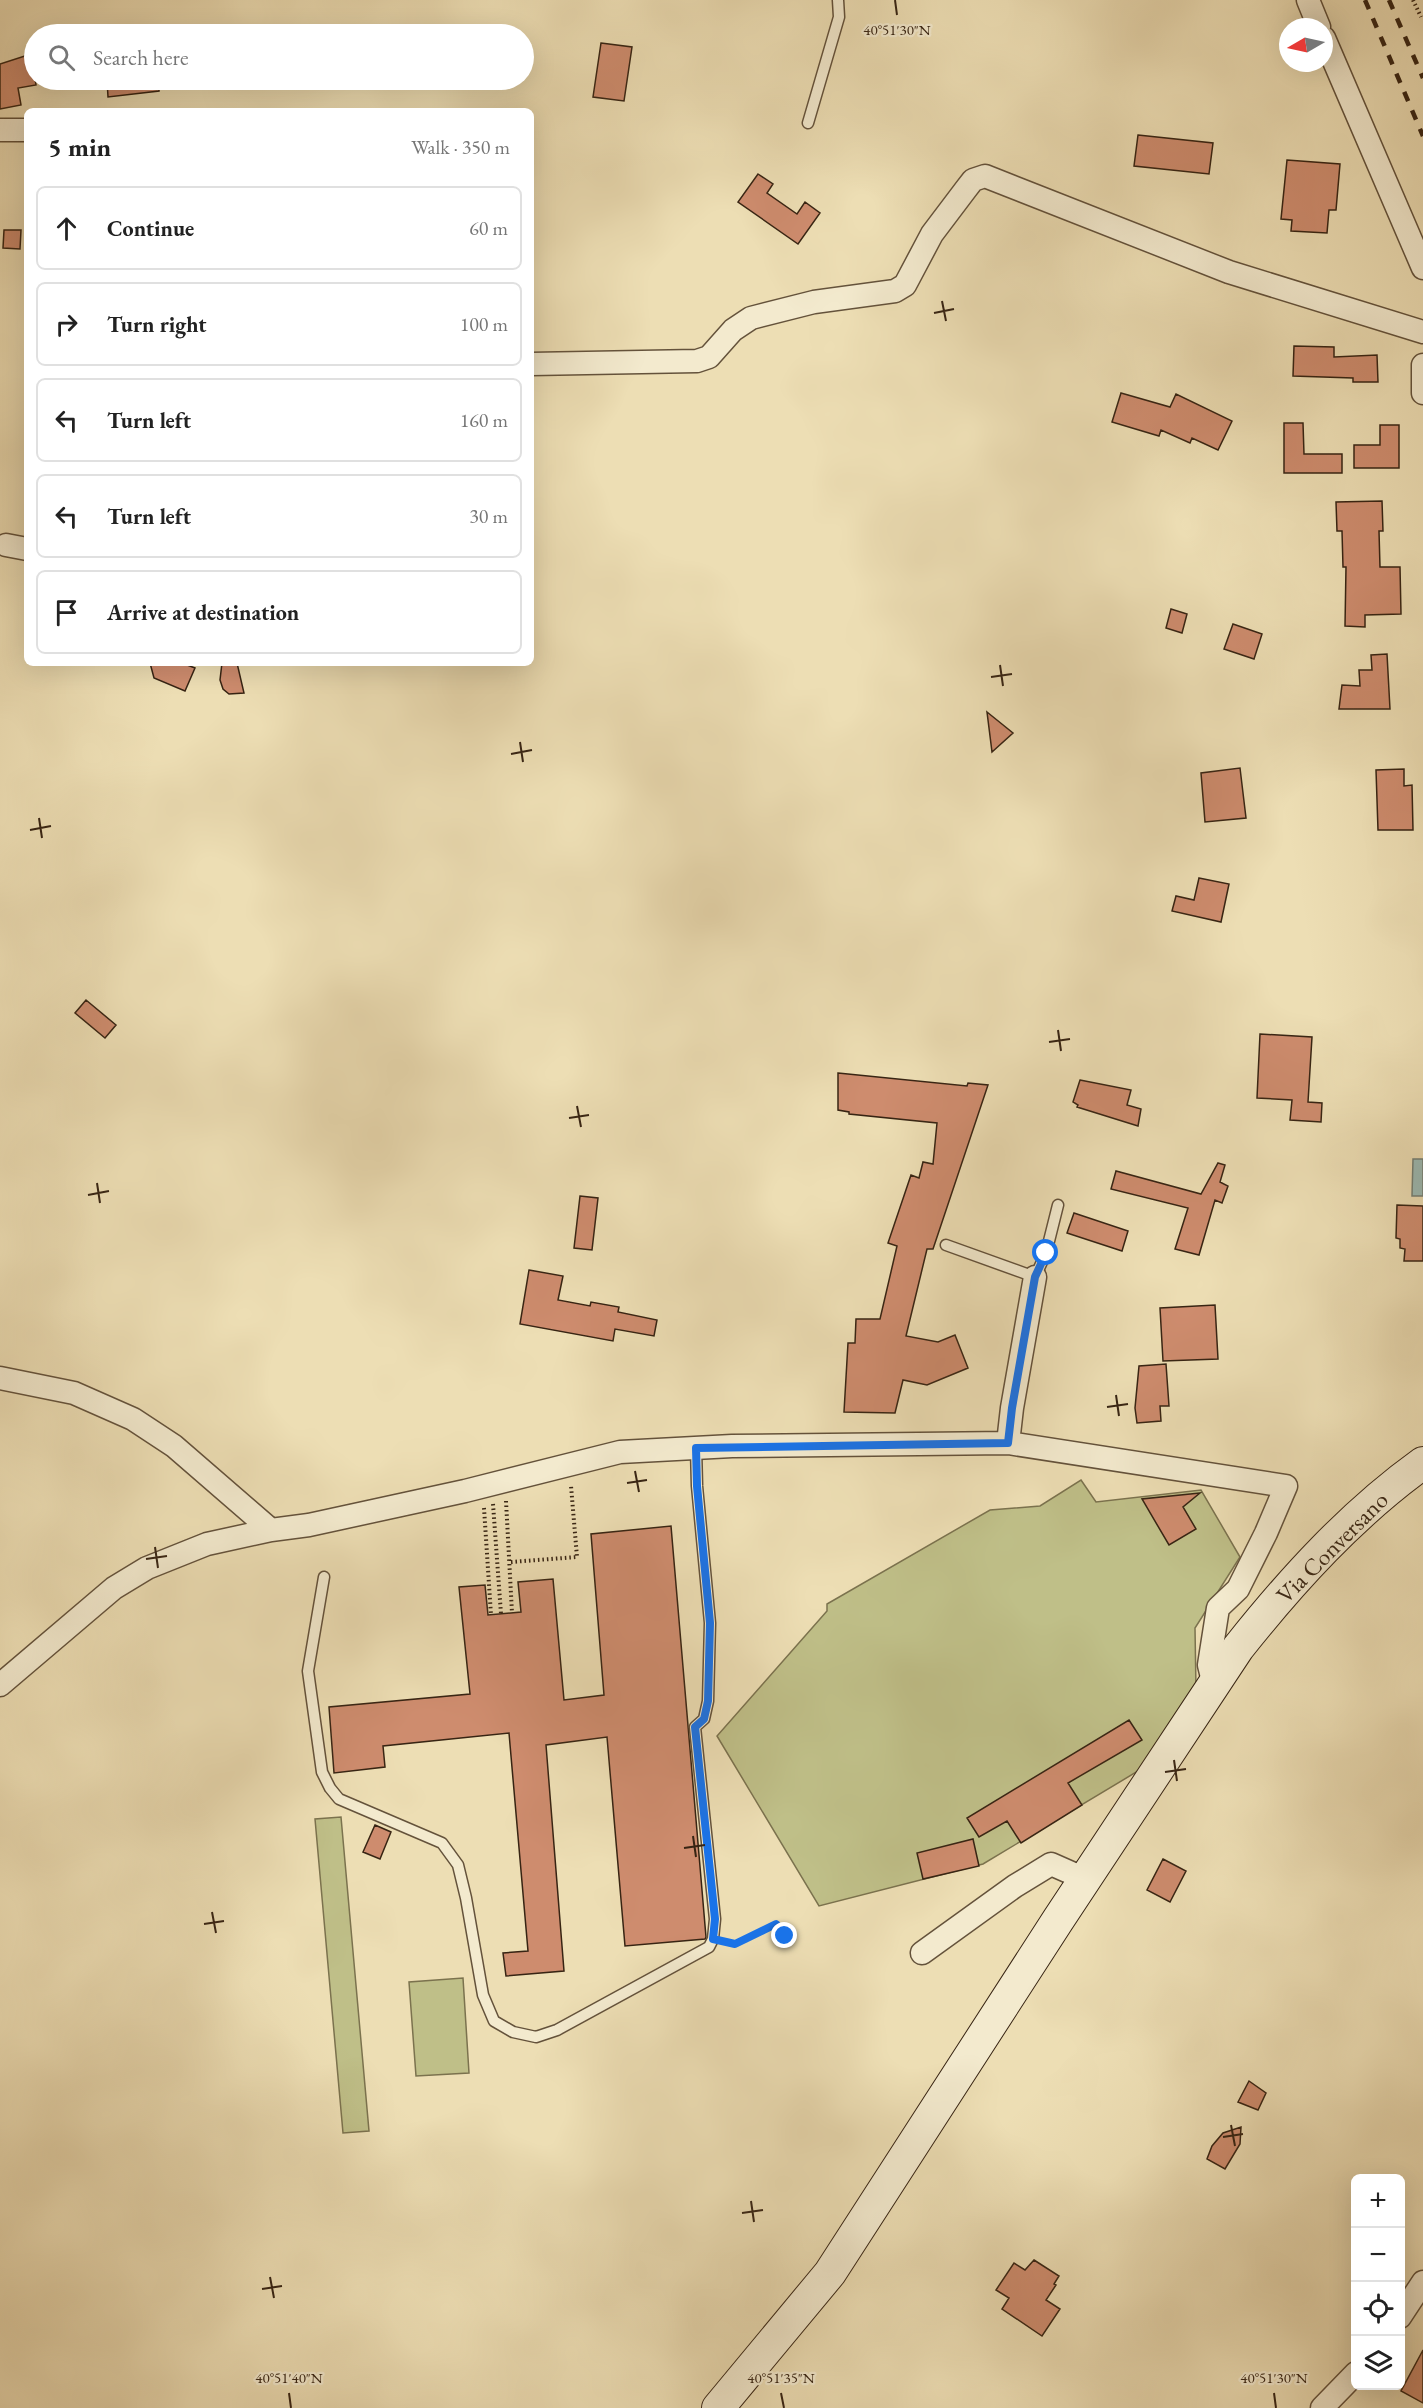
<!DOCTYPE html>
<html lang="en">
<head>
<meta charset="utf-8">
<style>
  body { margin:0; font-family:"EB Garamond",serif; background:#f6f6f6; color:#222 }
  .controls { position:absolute; right:18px; bottom:18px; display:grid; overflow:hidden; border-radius:9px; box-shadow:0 6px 24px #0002 }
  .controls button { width:54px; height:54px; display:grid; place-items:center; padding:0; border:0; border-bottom:2px solid #e0e0e0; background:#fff; color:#222; font:30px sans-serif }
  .compass { position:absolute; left:1279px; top:18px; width:54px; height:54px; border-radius:50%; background:#fff; box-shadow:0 6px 24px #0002; rotate:261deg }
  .stop { position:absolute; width:18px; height:18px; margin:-14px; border:4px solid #1a73e8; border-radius:50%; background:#fff }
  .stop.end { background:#1a73e8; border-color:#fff; box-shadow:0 2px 6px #0008 }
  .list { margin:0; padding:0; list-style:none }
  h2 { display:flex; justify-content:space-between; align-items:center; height:78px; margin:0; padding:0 24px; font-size:26px }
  h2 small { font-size:20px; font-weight:400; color:#767676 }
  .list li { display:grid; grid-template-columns:39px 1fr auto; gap:18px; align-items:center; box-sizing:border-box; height:84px; margin:0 12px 12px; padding:0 12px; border:2px solid #e0e0e0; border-radius:9px }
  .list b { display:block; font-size:22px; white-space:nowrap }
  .list em { font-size:20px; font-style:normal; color:#767676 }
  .icon { flex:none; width:33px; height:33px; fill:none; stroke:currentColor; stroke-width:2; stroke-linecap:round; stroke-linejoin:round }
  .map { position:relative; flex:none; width:1423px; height:2408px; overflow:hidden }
  .search { position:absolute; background:#fff; box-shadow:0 6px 24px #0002; left:24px; top:24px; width:510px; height:66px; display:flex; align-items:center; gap:15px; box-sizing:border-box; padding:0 21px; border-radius:33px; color:#767676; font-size:22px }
  .panel { position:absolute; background:#fff; box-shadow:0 6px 24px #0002; left:24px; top:108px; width:510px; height:558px; border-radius:9px }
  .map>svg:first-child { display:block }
</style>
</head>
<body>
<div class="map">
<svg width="1423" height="2408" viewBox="0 0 1423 2408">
  <rect width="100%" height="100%" fill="#eddeb4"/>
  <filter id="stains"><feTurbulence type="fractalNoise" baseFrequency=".00333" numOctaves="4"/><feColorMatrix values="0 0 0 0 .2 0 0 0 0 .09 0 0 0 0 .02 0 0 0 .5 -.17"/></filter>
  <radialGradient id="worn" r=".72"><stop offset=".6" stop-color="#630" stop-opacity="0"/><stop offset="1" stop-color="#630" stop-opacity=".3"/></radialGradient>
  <!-- green -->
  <path fill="#bfbf88" stroke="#7b724e" stroke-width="1.5" d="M1081,1480l15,22 105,-12 39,67 -45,71 1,62 -53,78 -160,96 -164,42 -102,-170 110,-125v-7l163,-94 50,-4z
    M341,1817l28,314 -26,2 -28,-314z
    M463,1978l6,95 -53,3 -7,-94z"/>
  <!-- water -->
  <path fill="#9bbbb5" stroke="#737f74" stroke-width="1.5" d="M1413,1159h10v37h-11z"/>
  <!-- building -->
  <path fill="#ce8c6e" stroke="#372413" stroke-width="1.5" d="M601,43l31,4 -8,54 -31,-4z
    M31,54l5,31 -18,3 3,17 -21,4v-45z
    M107,80h52v11l-51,6z
    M1138,135l75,8 -4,31 -75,-8z
    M1287,160l53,4 -4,46h-7l-2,23 -36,-2 1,-11 -11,-1z
    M758,174l15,10 -6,9 30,21 8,-12 15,11 -22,31 -60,-42z
    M4,230h17l-1,19 -17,-1z
    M1294,346l40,1v10l43,-2 1,27h-25v-4l-60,-2z
    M1121,393l49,14 6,-13 56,27 -14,29 -26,-12 -2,5 -29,-13 -2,6 -47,-14z
    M1284,423h19l1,31h38v19h-58z
    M1380,425h19v43h-45v-23h26z
    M1382,501l1,30h-4l1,36h20l1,47 -36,1v12l-20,-1 1,-59h-3l-1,-36h-5l-1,-29z
    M1171,609l16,5 -5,19 -16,-5z
    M1233,624l29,10 -8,25 -30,-10z
    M1387,654l3,55h-51l3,-24 18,1 -1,-16h13l-1,-15z
    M150,663h32l13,5 -10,23 -31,-13z
    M222,663h15l7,30 -15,1 -6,-5 -3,-9z
    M987,712l26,21 -21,19z
    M1240,768l6,50 -41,4 -4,-49z
    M1404,769v17l8,-1 1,45h-35l-2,-60z
    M1199,878l30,6 -8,38 -49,-11 4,-15 18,4z
    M86,1000l30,25 -11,13 -30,-25z
    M1260,1034l52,3 -4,65 14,1 -1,19 -31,-2 2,-20 -35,-2z
    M838,1073l129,13 1,-3 20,2 -55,164h-6l-21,87 32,6 17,-7 13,33 -41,17 -24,-5 -8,33 -51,-1 4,-69h7l1,-24h24l17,-73 -9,-3 23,-68 8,3 4,-16 10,2 4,-41 -88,-9v-2l-11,-2z
    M1080,1080l51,10 -4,15 14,4 -3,17 -61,-19 1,-2 -5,-3z
    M1218,1163l7,2 -5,17 8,4 -6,17 -7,-3 -16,55 -24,-6 13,-41 -77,-19 5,-18 85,23z
    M580,1196l18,2 -6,52 -18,-2z
    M1397,1205l26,1v55h-19l1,-12 -5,-1v-9l-4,-1z
    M1074,1213l54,18 -6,20 -55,-18z
    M529,1270l34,6 -5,24 32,6 1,-4 28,5 -1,5 39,8 -3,16 -39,-7 -2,12 -93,-17z
    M1215,1305l3,54 -55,2 -3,-53z
    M1166,1364l3,42h-9l1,15 -24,2 -2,-15 4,-42z
    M1200,1493l-17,14 13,22 -27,16 -27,-46z
    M671,1526l35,411 -1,2 -80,7 -18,-209 -61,8 18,226 -58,5 -3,-23 25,-2 -19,-218 -126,13 2,21 -51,6 -5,-66 141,-13 -11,-107 26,-2 3,30 33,-3 -3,-30 35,-3 11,121 40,-5 -13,-161z
    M1129,1720l13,20 -74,43 14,22 -61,38 -14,-22 -28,16 -12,-19z
    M375,1825l16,7 -11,27 -17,-7z
    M973,1839l6,27 -56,13 -6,-26z
    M1163,1859l23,12 -16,31 -23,-12z
    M1249,2081l17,12 -8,17 -20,-8z
    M1241,2127l-1,17 -15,25 -18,-10 5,-13 11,-13z
    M1034,2260l25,16 -5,8 2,1 -10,15 14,9 -18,27 -40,-27 7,-11 -13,-8 18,-27 11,7z
    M1423,2350v53l-22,-12z"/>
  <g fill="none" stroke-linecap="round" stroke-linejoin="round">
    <defs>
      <path id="lane" d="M808,123l31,-106 -1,-17
        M946,1245l89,32 11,-24 12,-48
        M324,1577l-16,94 14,101 8,16 9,11 103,44 16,22 8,33 17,97 11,26 19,11 23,5 21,-7 152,-83 4,-8 2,-20 -20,-192 9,-8 4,-18 2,-78 -13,-137 -1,-38"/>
      <path id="street" d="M1308,0l11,27
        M1324,38l99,230
        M0,130h27
        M531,364l166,-3 12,-4 24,-27 18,-12 63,-16 81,-11 10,-6 27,-51 34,-45 7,-9 12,-4 244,96 194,60
        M1423,365v28
        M6,545l21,4
        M0,1378l74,15 59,26 41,27 97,84
        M1008,1443l4,-35 23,-131
        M0,1685l114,-97 33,-20 60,-24 64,-14 38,-5 156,-34 155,-39 112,-6 276,-3 278,43 -20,47 -28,56 -20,19 -9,57 5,20
        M922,1953l93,-67 36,-22 34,15
        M1400,2317l23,-35
        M1322,2408l34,-35"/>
      <path id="secondary" d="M718,2408l112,-135 228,-353 180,-272c54,-68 114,-134 185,-185"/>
    </defs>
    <!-- lane casing -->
    <use href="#lane" stroke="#64523b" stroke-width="13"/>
    <!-- street casing -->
    <use href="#street" stroke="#64523b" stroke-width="25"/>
    <!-- secondary casing -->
    <use href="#secondary" stroke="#372413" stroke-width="34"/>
    <!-- path -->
    <path stroke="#372413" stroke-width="4" stroke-dasharray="1.5 3" stroke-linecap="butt" d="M1413,0l8,17
      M506,1501l6,112
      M493,1504l8,110
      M484,1508l7,107
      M511,1562l66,-5 -6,-71
      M726,1942l9,2 41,-19 9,11"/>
    <!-- lane -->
    <use href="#lane" stroke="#f3eace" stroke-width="10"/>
    <!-- street -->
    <use href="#street" stroke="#f3eace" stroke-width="22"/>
    <!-- secondary -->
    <use href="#secondary" stroke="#f3eace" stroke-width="32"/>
    <!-- rail -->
    <path stroke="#372413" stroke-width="4.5" stroke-dasharray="10 10" stroke-linecap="butt" d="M1365,0l58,136
      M1389,0l34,78"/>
  </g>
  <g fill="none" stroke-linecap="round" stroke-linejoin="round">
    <!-- route -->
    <path stroke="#1a73e8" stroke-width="8" d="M785,1936l-9,-12 -41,20 -22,-5 2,-20 -20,-192 9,-8 4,-18 2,-78 -13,-137 -1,-38 312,-5 4,-35 23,-131 11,-24"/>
  </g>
  <!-- ticks -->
  <path fill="none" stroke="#372413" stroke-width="2" d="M895,0l2,15M942,301l4,20M934,313l20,-4M1000,665l3,21M991,677l21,-3M520,742l3,20M511,754l21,-4M39,818l3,20M30,830l21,-4M1058,1030l3,21M1049,1042l21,-3M577,1106l4,21M569,1118l20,-3M97,1183l3,20M88,1195l21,-4M1116,1395l3,21M1107,1407l21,-3M635,1471l4,21M627,1483l20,-3M155,1547l3,21M146,1559l21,-3M1174,1760l3,21M1165,1772l21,-3M693,1836l3,21M684,1848l21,-3M212,1912l4,21M204,1924l20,-3M1231,2125l4,21M1223,2137l20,-3M751,2201l3,21M742,2213l21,-3M270,2277l4,21M262,2289l20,-3M289,2393l2,15M781,2393l3,15M1274,2393l2,15"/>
  <g text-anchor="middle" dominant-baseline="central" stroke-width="4.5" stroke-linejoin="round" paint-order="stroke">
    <!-- street labels -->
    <g font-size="24" fill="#372413" stroke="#f3eace">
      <text transform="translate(1332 1547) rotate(-45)">Via Conversano</text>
    </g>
  </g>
  <g font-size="15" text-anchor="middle" fill="#372413" stroke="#f3eace" stroke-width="4.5" stroke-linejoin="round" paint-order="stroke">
    <text x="897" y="35">40°51'30"N</text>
    <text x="289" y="2383">40°51'40"N</text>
    <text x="781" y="2383">40°51'35"N</text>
    <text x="1274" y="2383">40°51'30"N</text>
  </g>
  <rect width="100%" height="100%" filter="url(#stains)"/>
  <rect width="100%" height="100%" fill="url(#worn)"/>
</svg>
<div class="controls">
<button>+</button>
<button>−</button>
<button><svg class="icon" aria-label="locate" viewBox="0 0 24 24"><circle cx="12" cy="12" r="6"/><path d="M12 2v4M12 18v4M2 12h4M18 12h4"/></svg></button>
<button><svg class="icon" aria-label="layers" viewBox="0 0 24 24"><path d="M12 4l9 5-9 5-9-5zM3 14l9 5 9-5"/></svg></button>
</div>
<svg class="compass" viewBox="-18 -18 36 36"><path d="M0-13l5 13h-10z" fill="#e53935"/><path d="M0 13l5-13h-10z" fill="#767676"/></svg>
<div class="stop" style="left:1046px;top:1253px"></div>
<div class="stop end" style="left:785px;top:1936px"></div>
<div class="search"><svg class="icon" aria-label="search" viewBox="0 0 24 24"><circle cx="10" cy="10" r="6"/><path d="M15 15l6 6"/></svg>Search here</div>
<section class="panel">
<h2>5 min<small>Walk · 350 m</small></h2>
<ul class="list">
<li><svg class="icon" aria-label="ahead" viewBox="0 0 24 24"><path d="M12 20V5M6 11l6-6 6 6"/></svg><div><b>Continue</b></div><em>60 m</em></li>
<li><svg class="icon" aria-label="right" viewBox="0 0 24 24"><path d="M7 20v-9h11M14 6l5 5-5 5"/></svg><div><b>Turn right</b></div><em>100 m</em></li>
<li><svg class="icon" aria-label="left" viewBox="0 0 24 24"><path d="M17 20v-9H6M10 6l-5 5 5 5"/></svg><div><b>Turn left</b></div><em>160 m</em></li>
<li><svg class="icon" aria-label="left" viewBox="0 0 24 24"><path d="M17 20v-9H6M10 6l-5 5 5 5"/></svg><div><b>Turn left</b></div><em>30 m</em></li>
<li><svg class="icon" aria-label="arrive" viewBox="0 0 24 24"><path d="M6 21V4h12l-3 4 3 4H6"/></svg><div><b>Arrive at destination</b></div></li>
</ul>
</section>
</div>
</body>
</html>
